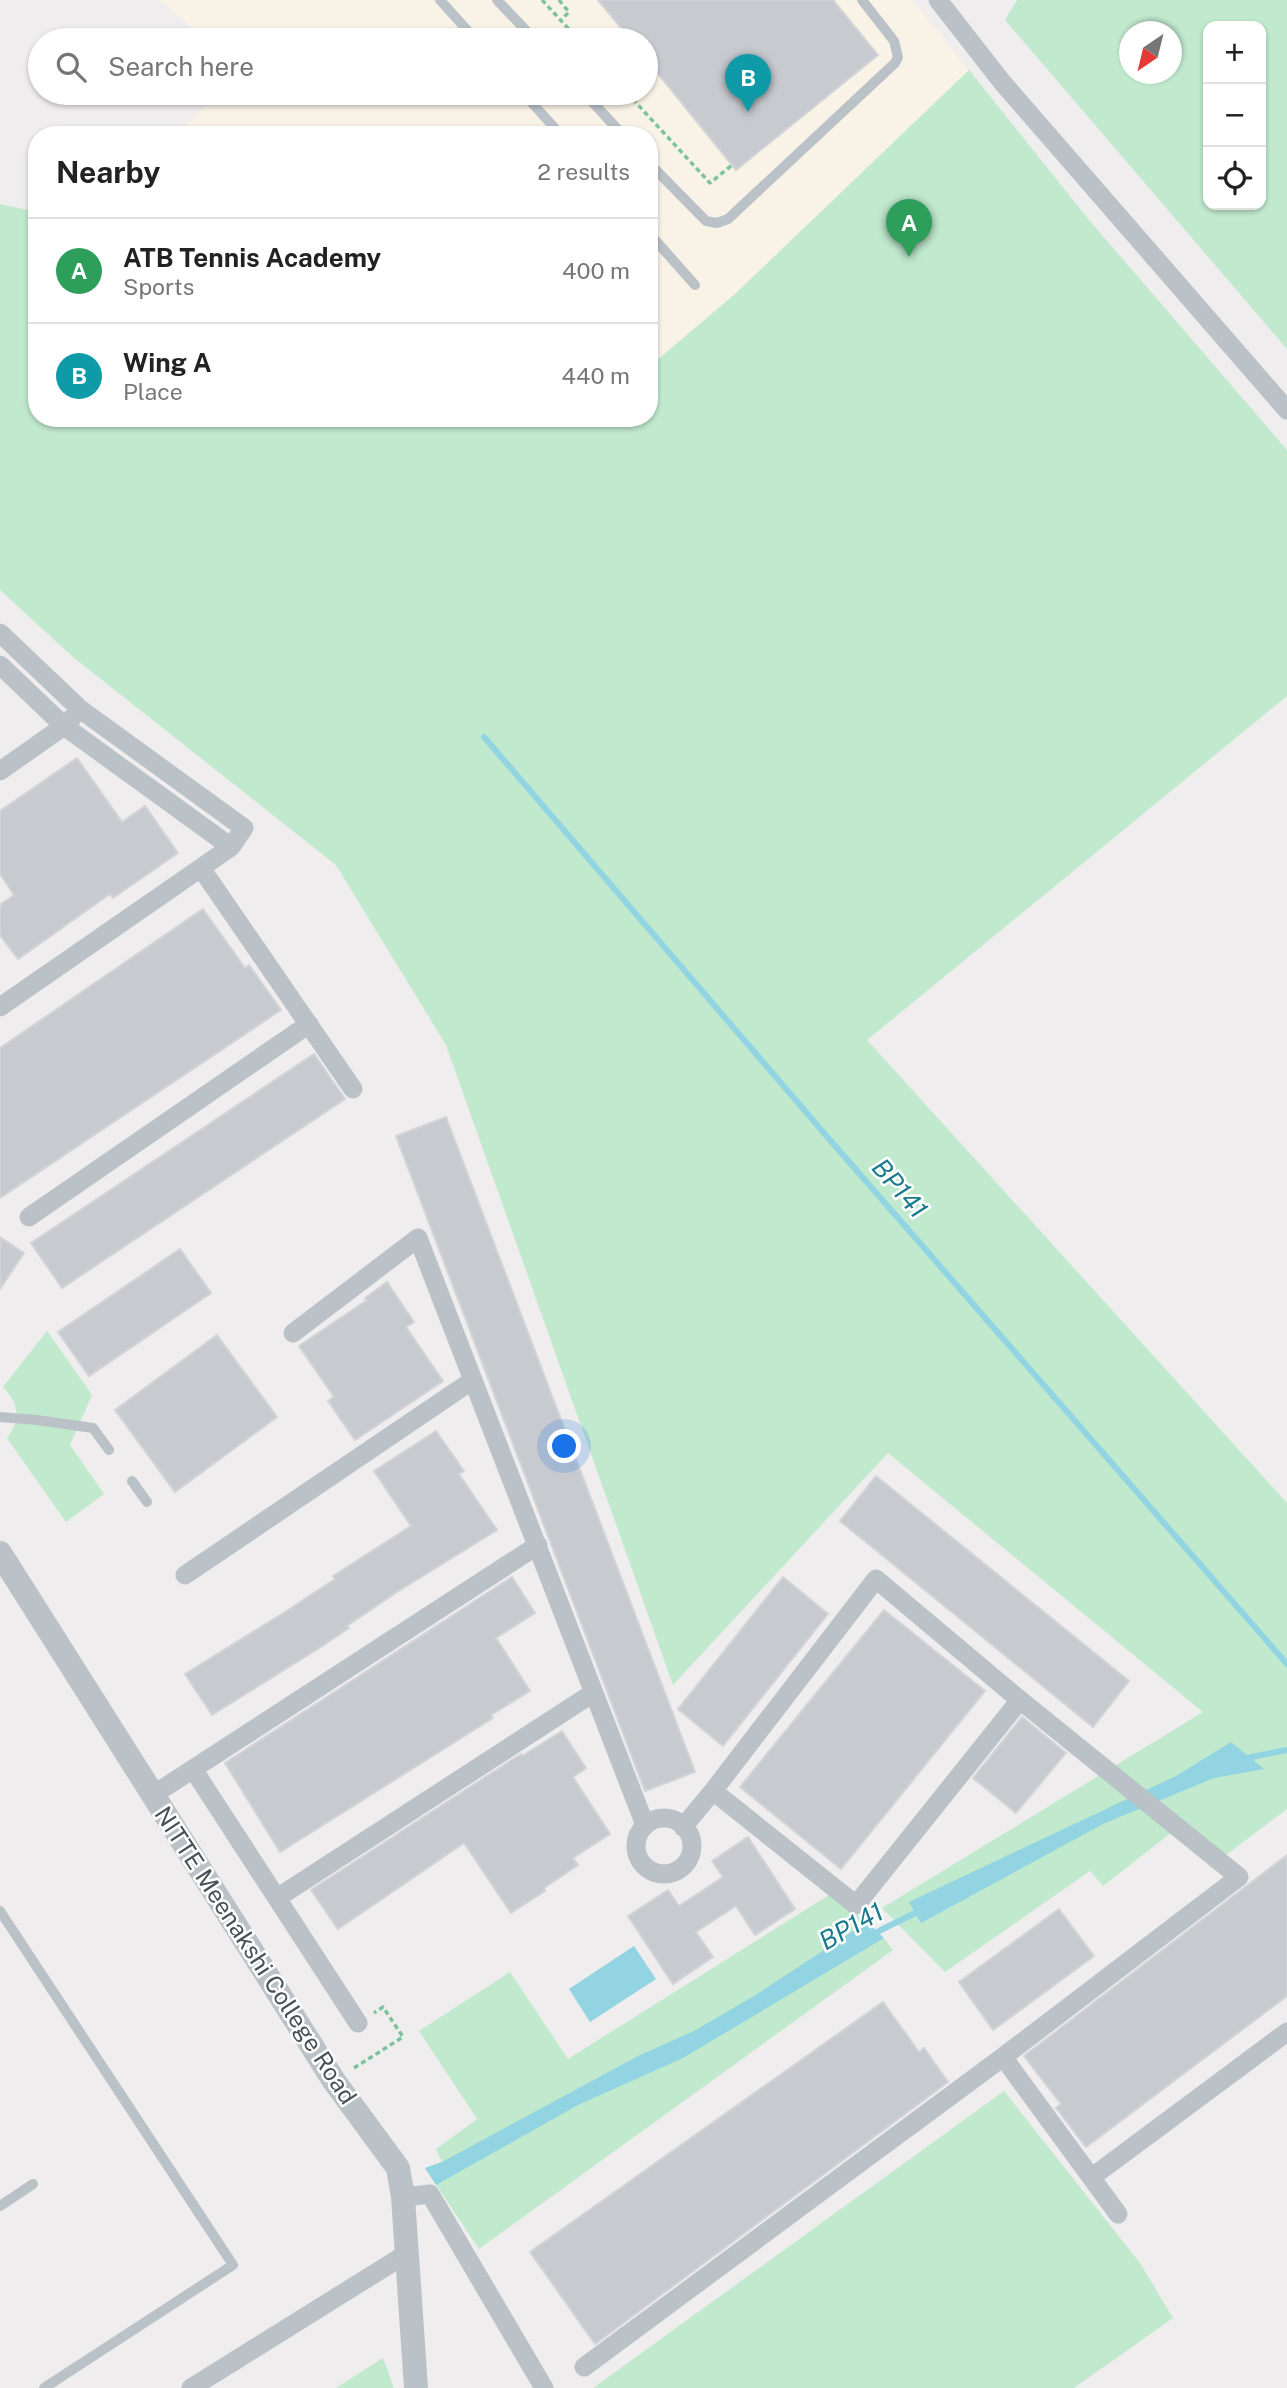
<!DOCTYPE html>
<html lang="en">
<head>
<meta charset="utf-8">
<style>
  body { margin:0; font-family:"Public Sans",sans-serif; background:#f2f2f2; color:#222 }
  .controls { position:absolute; right:21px; top:21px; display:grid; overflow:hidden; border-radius:14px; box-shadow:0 2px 5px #0004 }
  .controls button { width:63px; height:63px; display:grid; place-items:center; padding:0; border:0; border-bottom:2px solid #e0e0e0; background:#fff; color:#222; font:35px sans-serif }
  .compass { position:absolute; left:1119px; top:21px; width:63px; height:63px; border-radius:50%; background:#fff; box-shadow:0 2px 5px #0004; rotate:215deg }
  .you { position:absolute; left:565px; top:1447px; width:24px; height:24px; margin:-18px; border:5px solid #fff; border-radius:50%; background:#1a73e8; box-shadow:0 0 0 10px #1a73e833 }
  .badge { display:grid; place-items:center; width:46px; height:46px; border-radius:50%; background:#db2777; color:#fff; font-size:23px; font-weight:700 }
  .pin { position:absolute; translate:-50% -58px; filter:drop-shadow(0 2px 4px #0008) }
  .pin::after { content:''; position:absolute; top:37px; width:24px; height:21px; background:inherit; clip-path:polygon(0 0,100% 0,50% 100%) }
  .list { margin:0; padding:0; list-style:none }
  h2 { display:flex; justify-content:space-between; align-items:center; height:91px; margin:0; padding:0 28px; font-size:30px }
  h2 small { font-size:23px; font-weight:400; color:#767676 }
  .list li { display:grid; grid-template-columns:46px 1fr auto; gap:21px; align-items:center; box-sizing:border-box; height:105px; padding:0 28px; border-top:2px solid #e0e0e0 }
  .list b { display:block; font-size:26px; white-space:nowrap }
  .list p { margin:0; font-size:23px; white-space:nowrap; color:#767676 }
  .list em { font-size:23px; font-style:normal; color:#767676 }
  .icon { flex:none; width:38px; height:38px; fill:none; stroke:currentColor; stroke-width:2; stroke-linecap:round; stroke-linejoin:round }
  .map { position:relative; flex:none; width:1287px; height:2388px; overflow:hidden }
  .search { position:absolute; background:#fff; box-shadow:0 2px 5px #0004; left:28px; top:28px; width:630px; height:77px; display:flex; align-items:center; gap:18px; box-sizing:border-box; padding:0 24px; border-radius:38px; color:#767676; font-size:26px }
  .panel { position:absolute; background:#fff; box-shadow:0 2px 5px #0004; left:28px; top:126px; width:630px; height:301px; border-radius:28px }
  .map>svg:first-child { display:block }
</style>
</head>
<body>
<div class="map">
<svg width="1287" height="2388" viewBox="0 0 1287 2388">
  <rect width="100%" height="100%" fill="#efeded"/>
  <!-- commercial -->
  <path fill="#f9f3e7" d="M159,0h754l56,70 -234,224 -86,73v-232h-472l41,-42h428v-53h-440z"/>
  <!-- green -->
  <path fill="#c0e9ce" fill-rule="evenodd" d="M1017,0h270v349l-282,-329zM1261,26v179h-53v-179zM1130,32h42v42h-42z
    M969,70l120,150 198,230v246l-420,344 420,463v306l-77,58 -29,-42 -78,61 -13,-15 -145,101 -63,-64 321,-196 -315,-259 -215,232 -227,-640 -110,-180 -263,-208 -73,-67v-386l37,8v206h612v-51l86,-73z
    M47,1331l45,64 -22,50 34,49 -38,28 -59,-84c14,-18 12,-35 -4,-51z
    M829,1895c23,17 47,31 64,55l-414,299 -54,-81 17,-6 -6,-13 41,-30 -58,-88 91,-59 58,87z
    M1004,2091l136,172 33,55 -99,70h-481z
    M383,2358l11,30h-58z"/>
  <!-- water -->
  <path fill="#92d4e1" d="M1231,1742l33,27 -50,9 -111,46 -182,99 -12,-21 267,-126z
    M867,1922l17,16 -201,120 -105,47 -142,80 -11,-17 17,-6 196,-106 56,-25 60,-35z
    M634,1946l22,33 -66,43 -21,-33z"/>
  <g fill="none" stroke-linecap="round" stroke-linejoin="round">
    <!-- stream -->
    <path stroke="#92d4e1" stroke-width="6" d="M484,737l346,403 457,524
      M1241,1759l46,-9
      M871,1935l50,-25"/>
  </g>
  <!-- building -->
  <path fill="#c7cacf" stroke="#d2d4d8" stroke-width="2" d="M598,0h235l45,55 -142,115 -90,-111v-19h-15z
    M77,758l45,64 23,-16 33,47 -65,45 -3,-4 -92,65 -18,-24v-30l14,-10 -14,-21v-63z
    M203,909l42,59 4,-3 32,45 -281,188v-150z
    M314,1054l31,45 -283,189 -31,-45z
    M446,1117l249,655 -50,19 -249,-655z
    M0,1237l24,16 -24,36z
    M180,1249l31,44 -122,83 -31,-44z
    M387,1282l27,40 -8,5 37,54 -88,59 -27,-39 6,-4 -35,-51 68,-46 -2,-2z
    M217,1335l60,82 -102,75 -60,-82z
    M436,1431l28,40 -5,3 38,56 -100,62 -50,34 2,2 -25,17 -112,70 -27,-41 100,-62 50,-33 -2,-3 78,-50 -37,-55z
    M876,1476l253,205 -36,46 -253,-206z
    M512,1577l23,36 -39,25 34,53 -39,24 2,3 -213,134 -55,-89z
    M783,1577l45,37 -105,132 -45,-37z
    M884,1610l101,81 -144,178 -101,-82z
    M1022,1717l44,36 -50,60 -43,-35z
    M562,1731l24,37 -13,9 37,57 -37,24 5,7 -34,23 1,3 -34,22 -47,-70 -126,86 -27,-39 210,-136 1,2z
    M748,1837l47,72 -40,26 -19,-29 -40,26 17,25 -40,27 -45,-68 40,-26 11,16 44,-29 -11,-16z
    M1287,1855v141l-201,151 -30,-39 5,-4 -37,-48z
    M1059,1909l35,47 -101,74 -34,-48z
    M883,2002l36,50 5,-4 24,34 -353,262 -65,-92z"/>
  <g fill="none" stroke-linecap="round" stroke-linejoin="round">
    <!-- path -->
    <path stroke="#7cc39d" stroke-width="3.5" stroke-dasharray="5 3.5" stroke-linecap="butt" d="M542,0l37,40
      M559,0l10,12 -8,8
      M627,93l83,90 22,-18
      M354,2068l49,-31 -20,-30 -9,6"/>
    <!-- service -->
    <path stroke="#bac2c8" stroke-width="10" d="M440,0l36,40
      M497,0l38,40
      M523,93l38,42
      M584,93l39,42
      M649,163l57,58 11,2 11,-4 167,-156 3,-6 -4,-16 -32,-41
      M649,233l46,52
      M0,1417l37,3 56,8 16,22
      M132,1481l15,21
      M0,1911l233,354 -189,123
      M0,2206l33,-22"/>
    <!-- minor -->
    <path stroke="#bac2c8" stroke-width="19" d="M938,0l64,82 285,328
      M0,633l80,76 164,119 -13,19 -231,160
      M0,665l64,61 167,121
      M0,771l64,-45 8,-8
      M201,868l152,221
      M29,1217l280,-193
      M293,1333l125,-95 227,587
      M185,1575l288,-195
      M193,1769l165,254
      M713,1791l143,114 164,-205
      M153,1795l385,-250
      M636 1846a28 28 0 1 1 56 0a28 28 0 1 1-56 0Z
      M277,1898l316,-205
      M1003,2057l115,157
      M1092,2177l195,-145
      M403,2197l27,-3 114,194
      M584,2367l419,-310 236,-180 -219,-177 -144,-121 -163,212 -30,36
      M191,2388l215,-134"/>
    <!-- tertiary -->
    <path stroke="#bac2c8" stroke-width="24" d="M0,1553l334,528 64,87 5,29 13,191"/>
  </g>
  <g text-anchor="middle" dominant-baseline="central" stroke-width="5" stroke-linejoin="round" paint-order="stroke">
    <!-- street labels -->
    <g font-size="24" fill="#475158" stroke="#fff">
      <text transform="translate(256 1955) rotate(57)">NITTE Meenakshi College Road</text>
    </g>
    <!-- water labels -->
    <g font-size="26" font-style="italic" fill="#1b7c8f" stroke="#fff">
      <text transform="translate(900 1188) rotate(49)">BP141</text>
      <text transform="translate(851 1926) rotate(-29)">BP141</text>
    </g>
  </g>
</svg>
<div class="controls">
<button>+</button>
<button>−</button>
<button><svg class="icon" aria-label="locate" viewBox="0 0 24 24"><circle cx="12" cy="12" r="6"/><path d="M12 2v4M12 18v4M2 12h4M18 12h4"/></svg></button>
</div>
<svg class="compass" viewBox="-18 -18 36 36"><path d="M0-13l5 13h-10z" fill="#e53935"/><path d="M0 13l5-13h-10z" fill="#767676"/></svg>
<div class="you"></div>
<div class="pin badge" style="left:909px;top:257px;background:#2e9e5b">A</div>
<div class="pin badge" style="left:748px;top:112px;background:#0f9aa8">B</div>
<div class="search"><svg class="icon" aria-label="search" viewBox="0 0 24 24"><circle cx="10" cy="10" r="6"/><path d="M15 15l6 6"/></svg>Search here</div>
<section class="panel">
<h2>Nearby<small>2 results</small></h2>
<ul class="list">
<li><span class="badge" style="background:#2e9e5b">A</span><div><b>ATB Tennis Academy</b><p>Sports</p></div><em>400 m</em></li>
<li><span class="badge" style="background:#0f9aa8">B</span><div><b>Wing A</b><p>Place</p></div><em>440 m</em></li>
</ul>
</section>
</div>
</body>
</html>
